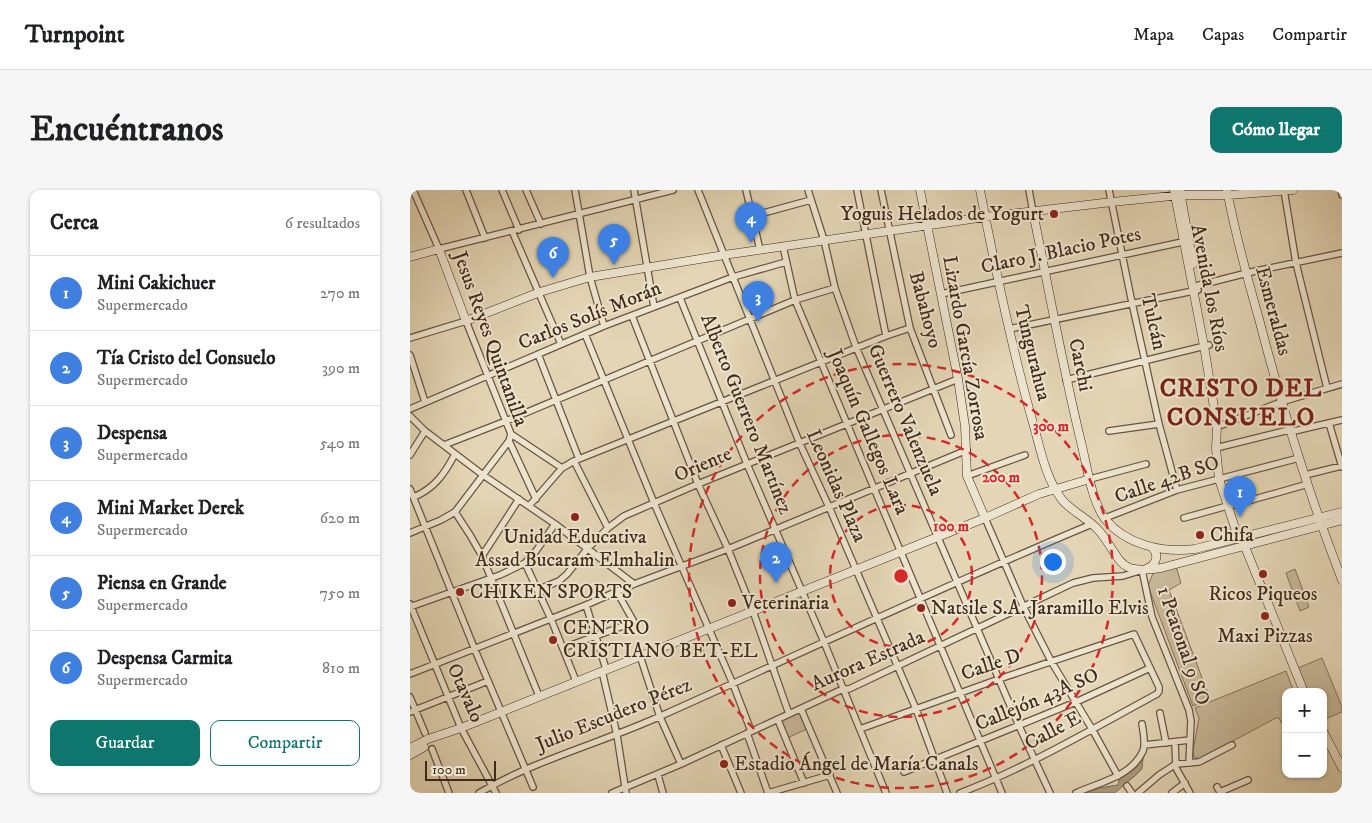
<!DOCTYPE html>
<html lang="es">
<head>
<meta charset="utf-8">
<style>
  body { margin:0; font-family:"IM FELL DW Pica",serif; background:#f6f6f6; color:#202124 }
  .controls { position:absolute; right:15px; bottom:15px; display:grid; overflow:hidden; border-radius:10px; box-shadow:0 1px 4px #0004 }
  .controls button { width:45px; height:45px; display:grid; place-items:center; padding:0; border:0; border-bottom:1px solid #e0e0e0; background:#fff; color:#202124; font:25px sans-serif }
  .scale { position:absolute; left:15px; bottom:12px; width:71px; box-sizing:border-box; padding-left:5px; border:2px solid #402a18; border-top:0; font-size:14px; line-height:18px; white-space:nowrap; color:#402a18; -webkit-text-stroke:4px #ede4cf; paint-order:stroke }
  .you { position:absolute; left:642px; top:371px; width:18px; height:18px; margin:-12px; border:4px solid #fff; border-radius:50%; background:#1a73e8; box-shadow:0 0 0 8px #1a73e833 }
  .badge { display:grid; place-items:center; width:32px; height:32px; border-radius:50%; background:#0f766e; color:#fff; font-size:16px; font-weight:700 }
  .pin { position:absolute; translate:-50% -41px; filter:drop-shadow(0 1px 2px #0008) }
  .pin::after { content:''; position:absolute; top:26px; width:18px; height:15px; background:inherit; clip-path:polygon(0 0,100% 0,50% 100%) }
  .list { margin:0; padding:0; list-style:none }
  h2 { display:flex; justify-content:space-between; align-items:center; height:65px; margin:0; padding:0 20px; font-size:21px }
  h2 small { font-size:16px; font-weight:400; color:#757577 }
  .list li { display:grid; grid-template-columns:32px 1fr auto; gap:15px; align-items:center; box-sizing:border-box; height:75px; padding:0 20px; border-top:1px solid #e0e0e0 }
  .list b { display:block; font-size:19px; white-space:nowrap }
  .list p { margin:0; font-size:16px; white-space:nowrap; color:#757577 }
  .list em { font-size:16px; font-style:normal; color:#757577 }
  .actions { display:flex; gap:10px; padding:15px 20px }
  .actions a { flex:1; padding:11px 0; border:1px solid #0f766e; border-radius:10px; text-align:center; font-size:18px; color:#0f766e }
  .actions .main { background:#0f766e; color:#fff }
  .map { position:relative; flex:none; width:932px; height:603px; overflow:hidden; border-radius:10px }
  header { display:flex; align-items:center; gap:30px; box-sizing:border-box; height:70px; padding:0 25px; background:#fff; border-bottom:1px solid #e0e0e0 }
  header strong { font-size:24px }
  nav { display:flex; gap:28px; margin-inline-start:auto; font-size:18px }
  .intro { display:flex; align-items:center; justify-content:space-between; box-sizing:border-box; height:120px; padding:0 30px }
  h1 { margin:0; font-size:35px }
  .button { padding:12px 22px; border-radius:10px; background:#0f766e; color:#fff; font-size:18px; font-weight:700 }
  main { display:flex; gap:30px; padding:0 30px }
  aside { flex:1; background:#fff; border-radius:10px; box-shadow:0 1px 4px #0004 }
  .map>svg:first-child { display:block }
</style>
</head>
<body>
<header>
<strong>Turnpoint</strong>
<nav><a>Mapa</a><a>Capas</a><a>Compartir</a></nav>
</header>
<div class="intro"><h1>Encuéntranos</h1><a class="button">Cómo llegar</a></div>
<main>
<aside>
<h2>Cerca<small>6 resultados</small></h2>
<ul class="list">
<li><span class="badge" style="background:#3f7fe0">1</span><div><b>Mini Cakichuer</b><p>Supermercado</p></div><em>270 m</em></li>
<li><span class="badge" style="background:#3f7fe0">2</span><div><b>Tía Cristo del Consuelo</b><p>Supermercado</p></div><em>390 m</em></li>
<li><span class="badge" style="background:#3f7fe0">3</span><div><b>Despensa</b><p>Supermercado</p></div><em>540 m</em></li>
<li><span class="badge" style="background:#3f7fe0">4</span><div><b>Mini Market Derek</b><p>Supermercado</p></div><em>620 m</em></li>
<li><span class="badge" style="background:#3f7fe0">5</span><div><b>Piensa en Grande</b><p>Supermercado</p></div><em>750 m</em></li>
<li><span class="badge" style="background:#3f7fe0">6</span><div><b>Despensa Carmita</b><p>Supermercado</p></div><em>810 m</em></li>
</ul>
<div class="actions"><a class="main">Guardar</a><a>Compartir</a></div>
</aside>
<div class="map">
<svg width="932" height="603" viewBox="0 0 932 603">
  <rect width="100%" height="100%" fill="#e3d5b5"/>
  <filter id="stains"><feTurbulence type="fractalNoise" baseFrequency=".004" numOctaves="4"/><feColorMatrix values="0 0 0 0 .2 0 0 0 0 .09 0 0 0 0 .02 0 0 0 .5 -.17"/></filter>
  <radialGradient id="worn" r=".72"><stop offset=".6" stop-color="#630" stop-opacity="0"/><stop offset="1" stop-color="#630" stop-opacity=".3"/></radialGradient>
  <!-- green -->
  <path fill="#c7b89a" stroke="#847159" d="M766,376l5,17 -12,7 41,109 -17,7 -45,-120 5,-13z
    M885,379l14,38 -9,4 -14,-38z
    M912,468l20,49v5l-19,8v-28h-15l-10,-24z
    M876,481l8,21h-8v39l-7,-13h-3l-77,41 -5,-2 -1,-6 6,-33 -4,-10z
    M389,522l8,17 -20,9 -7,-16z"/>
  <!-- water -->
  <path fill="#ac9b80" stroke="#816e56" d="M733,568l-1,11c-8,9 -18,15 -27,24h-31c7,-4 26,-7 34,-8l1,-5 18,-13 3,-8z"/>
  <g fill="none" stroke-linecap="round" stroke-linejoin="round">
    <defs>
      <path id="street" d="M3,0l26,59 234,-59
        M56,0l19,48
        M92,0l17,40
        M116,0l15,34
        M165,0l15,87 14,49
        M224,0l20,117
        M288,0l102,254 29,63 87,202 31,84
        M336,0l14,60
        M398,0l16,50 11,48 21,59 163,379 31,67
        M447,0l29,146
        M471,0l29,138 41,107
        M619,0l4,22
        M699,0l23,113 27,121 18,66
        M874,0l12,73 31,125
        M931,0l1,5
        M342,26l59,-16
        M102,41l49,113
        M373,56l12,54 207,493
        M782,97l59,-15 91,-19
        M531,104l246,-53
        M270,108l67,166 77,178 62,151
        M222,126l66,168 30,65 25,62 36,103
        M599,139l189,-39
        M175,144l69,169 79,181 18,47
        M0,148l56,-17 45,113 -2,7 27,58
        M128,164l41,105
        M0,165l15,47
        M656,190l143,-35
        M0,219l194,-83 129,-49 53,-15
        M0,226l15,15 58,44 72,49 79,60
        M919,233l13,44
        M812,235l59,-23 61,-18
        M699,241l50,-7
        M880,242l52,-12
        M101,244l51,34
        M34,255l62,-24 289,-121 40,-12
        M810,257l69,-17
        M0,265l15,-24
        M164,271l34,67
        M895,285l37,-9
        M557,286l58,-21
        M680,289l56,-15
        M0,299l65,161 58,137
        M4,307c21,-9 31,-24 41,-43
        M824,315l74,-21
        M119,316l33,-38 12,-7 312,-125 24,-8
        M45,322l15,23 12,21 57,140
        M575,328l39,90 27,53 41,68 26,47
        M695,328l72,-28 122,-32
        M774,328l47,-13
        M0,343l31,-13 14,-8 54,-71
        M72,366l37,-57
        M115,373l26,56 25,62
        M732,380l10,47 37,93 2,11 -2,42
        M127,400l22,-9 8,-7 21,-26 20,-20 16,-12 74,-32 260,-105
        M0,414l51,124 35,65
        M176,415l20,64
        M0,417l90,-32 25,-12 11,-12 19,-27
        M153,458l71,-26 -17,-30
        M230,466l20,61 21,47
        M192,481l15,64 9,58
        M0,484l176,-69 48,-21 94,-35 239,-99
        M0,507l15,36
        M391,519l36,84
        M0,522l78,-31
        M750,523l6,30
        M368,530l26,63
        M450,539l139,-50 135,-45 25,53v4l-2,3c-65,35 -129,73 -197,99
        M337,543l21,60
        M765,552l1,26 14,25
        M311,555l20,48
        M734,555l46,-5
        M22,559l17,44
        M494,582l172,-70 74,-34
        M248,585l5,18
        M717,596l5,7
        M807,597l3,5 28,-12
        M69,603c58,-34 123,-50 184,-78 143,-64 285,-131 429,-191
        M202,603l69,-29 162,-75h6l224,-106 20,-5 30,-2 16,-5
        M358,603l62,-18
        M666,603c24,-11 55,-16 67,-42 3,-8 0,-20 -1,-27
        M728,603l21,-18 17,-11 23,-2 33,-17
        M762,603l13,-10"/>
      <path id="secondary" d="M510,0l38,189 7,47 2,50 18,42
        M570,0c15,78 31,156 53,233 7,24 12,53 27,74 9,14 29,21 40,35 23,29 17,43 61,36l181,-48
        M764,0l30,156 13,80 -1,22 3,31 18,55 4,3 63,155
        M817,0c8,43 20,87 32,129 23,89 50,176 83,261
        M770,1l13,73
        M623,22c16,78 30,157 49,234 5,21 10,56 23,73 21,26 58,34 90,30l147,-37
        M0,67l29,-8 27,72 74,-29 50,-15 134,-22 261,-38 127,-15 69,-7h47l65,-5
        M736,379c10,-4 14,-13 6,-22
        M913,541l19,37
        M0,558l18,-9 33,-11 524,-210 54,-24 51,-15
        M0,565l14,-8"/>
    </defs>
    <!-- street casing -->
    <use href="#street" stroke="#69553f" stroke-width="8"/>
    <!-- secondary casing -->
    <use href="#secondary" stroke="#402a18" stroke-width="9"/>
    <!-- street -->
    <use href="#street" stroke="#ede4cf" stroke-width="5.5"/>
    <!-- secondary -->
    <use href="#secondary" stroke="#ede4cf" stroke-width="8"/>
  </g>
  <!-- distance rings -->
  <g fill="none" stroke="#d62828" stroke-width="2.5" stroke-dasharray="9 6">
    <circle cx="491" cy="386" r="71"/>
    <circle cx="491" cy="386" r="141"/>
    <circle cx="491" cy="386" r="212"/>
  </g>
  <!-- markers -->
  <g fill="#8f2418" stroke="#ede4cf" stroke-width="2">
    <circle cx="644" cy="24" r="5"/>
    <circle cx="165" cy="327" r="5"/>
    <circle cx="790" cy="345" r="5"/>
    <circle cx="853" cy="384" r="5"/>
    <circle cx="50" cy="402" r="5"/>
    <circle cx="322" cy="413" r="5"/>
    <circle cx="511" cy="418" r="5"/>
    <circle cx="855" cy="426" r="5"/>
    <circle cx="143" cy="450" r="5"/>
    <circle cx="314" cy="574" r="5"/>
  </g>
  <g text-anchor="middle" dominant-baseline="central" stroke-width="4" stroke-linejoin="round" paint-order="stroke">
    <!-- poi labels -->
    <g font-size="20" fill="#402a18" stroke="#ede4cf" text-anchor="start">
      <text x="634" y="24" text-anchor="end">Yoguis Helados de Yogurt</text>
      <text x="800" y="345">Chifa</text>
      <text x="165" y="347" text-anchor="middle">Unidad Educativa<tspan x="165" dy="23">Assad Bucaram Elmhalin</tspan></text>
      <text x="60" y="402">CHIKEN SPORTS</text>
      <text x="853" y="404" text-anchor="middle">Ricos Piqueos</text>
      <text x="332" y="413">Veterinaria</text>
      <text x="521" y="418">Natsile S.A. Jaramillo Elvis</text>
      <text x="153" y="438">CENTRO<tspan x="153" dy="23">CRISTIANO BET-EL</tspan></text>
      <text x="855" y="446" text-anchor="middle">Maxi Pizzas</text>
      <text x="324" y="574">Estadio Ángel de María Canals</text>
    </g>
    <!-- street labels -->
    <g font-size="20" fill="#402a18" stroke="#ede4cf">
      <text transform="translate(651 61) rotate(-12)">Claro J. Blacio Potes</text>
      <text transform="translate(799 98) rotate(79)">Avenida los Ríos</text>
      <text transform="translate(515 120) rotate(75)">Babahoyo</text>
      <text transform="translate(863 121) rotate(75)">Esmeraldas</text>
      <text transform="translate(180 126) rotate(-22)">Carlos Solís Morán</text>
      <text transform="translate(743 132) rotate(77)">Tulcán</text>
      <text transform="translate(80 149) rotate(70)">Jesus Reyes Quintanilla</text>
      <text transform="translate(555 158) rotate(80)">Lizardo García Zorrosa</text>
      <text transform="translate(622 163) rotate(76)">Tungurahua</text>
      <text transform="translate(670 175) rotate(78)">Carchi</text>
      <text transform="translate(336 224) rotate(68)">Alberto Guerrero Martínez</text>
      <text transform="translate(495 230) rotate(67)">Guerrero Valenzuela</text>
      <text transform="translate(458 242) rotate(67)">Joaquín Gallegos Lara</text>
      <text transform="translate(293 275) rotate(-23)">Oriente</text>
      <text transform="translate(757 290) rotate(-19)">Calle 42B SO</text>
      <text transform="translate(426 296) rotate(66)">Leonidas Plaza</text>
      <text transform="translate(773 456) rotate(71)">1 Peatonal 9 SO</text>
      <text transform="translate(458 471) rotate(-24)">Aurora Estrada</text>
      <text transform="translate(581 475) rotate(-19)">Calle D</text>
      <text transform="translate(55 503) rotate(66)">Otavalo</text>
      <text transform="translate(627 510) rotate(-23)">Callejón 43A SO</text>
      <text transform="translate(204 525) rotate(-22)">Julio Escudero Pérez</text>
      <text transform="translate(643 541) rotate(-28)">Calle E</text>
    </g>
    <!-- district labels -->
    <g font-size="25" font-weight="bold" letter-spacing="1" fill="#7a1f14" stroke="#ede4cf">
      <text x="831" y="198">CRISTO DEL<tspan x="831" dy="29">CONSUELO</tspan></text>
    </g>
  </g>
  <circle cx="491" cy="386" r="8" fill="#d62828" stroke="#ede4cf" stroke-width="2.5"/>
  <g font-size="15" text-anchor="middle" font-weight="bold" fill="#d62828" stroke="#ede4cf" stroke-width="4" stroke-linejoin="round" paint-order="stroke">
    <text x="641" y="241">300 m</text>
    <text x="591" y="292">200 m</text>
    <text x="541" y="341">100 m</text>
  </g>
  <rect width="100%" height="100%" filter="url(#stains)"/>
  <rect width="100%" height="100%" fill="url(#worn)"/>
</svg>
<div class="controls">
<button>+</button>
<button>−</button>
</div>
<div class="scale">100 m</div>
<div class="you"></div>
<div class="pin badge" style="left:830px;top:327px;background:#3f7fe0">1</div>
<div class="pin badge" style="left:366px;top:393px;background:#3f7fe0">2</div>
<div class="pin badge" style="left:348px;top:132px;background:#3f7fe0">3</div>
<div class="pin badge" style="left:341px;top:53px;background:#3f7fe0">4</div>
<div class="pin badge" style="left:204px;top:75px;background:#3f7fe0">5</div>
<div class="pin badge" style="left:143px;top:88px;background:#3f7fe0">6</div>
</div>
</main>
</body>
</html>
